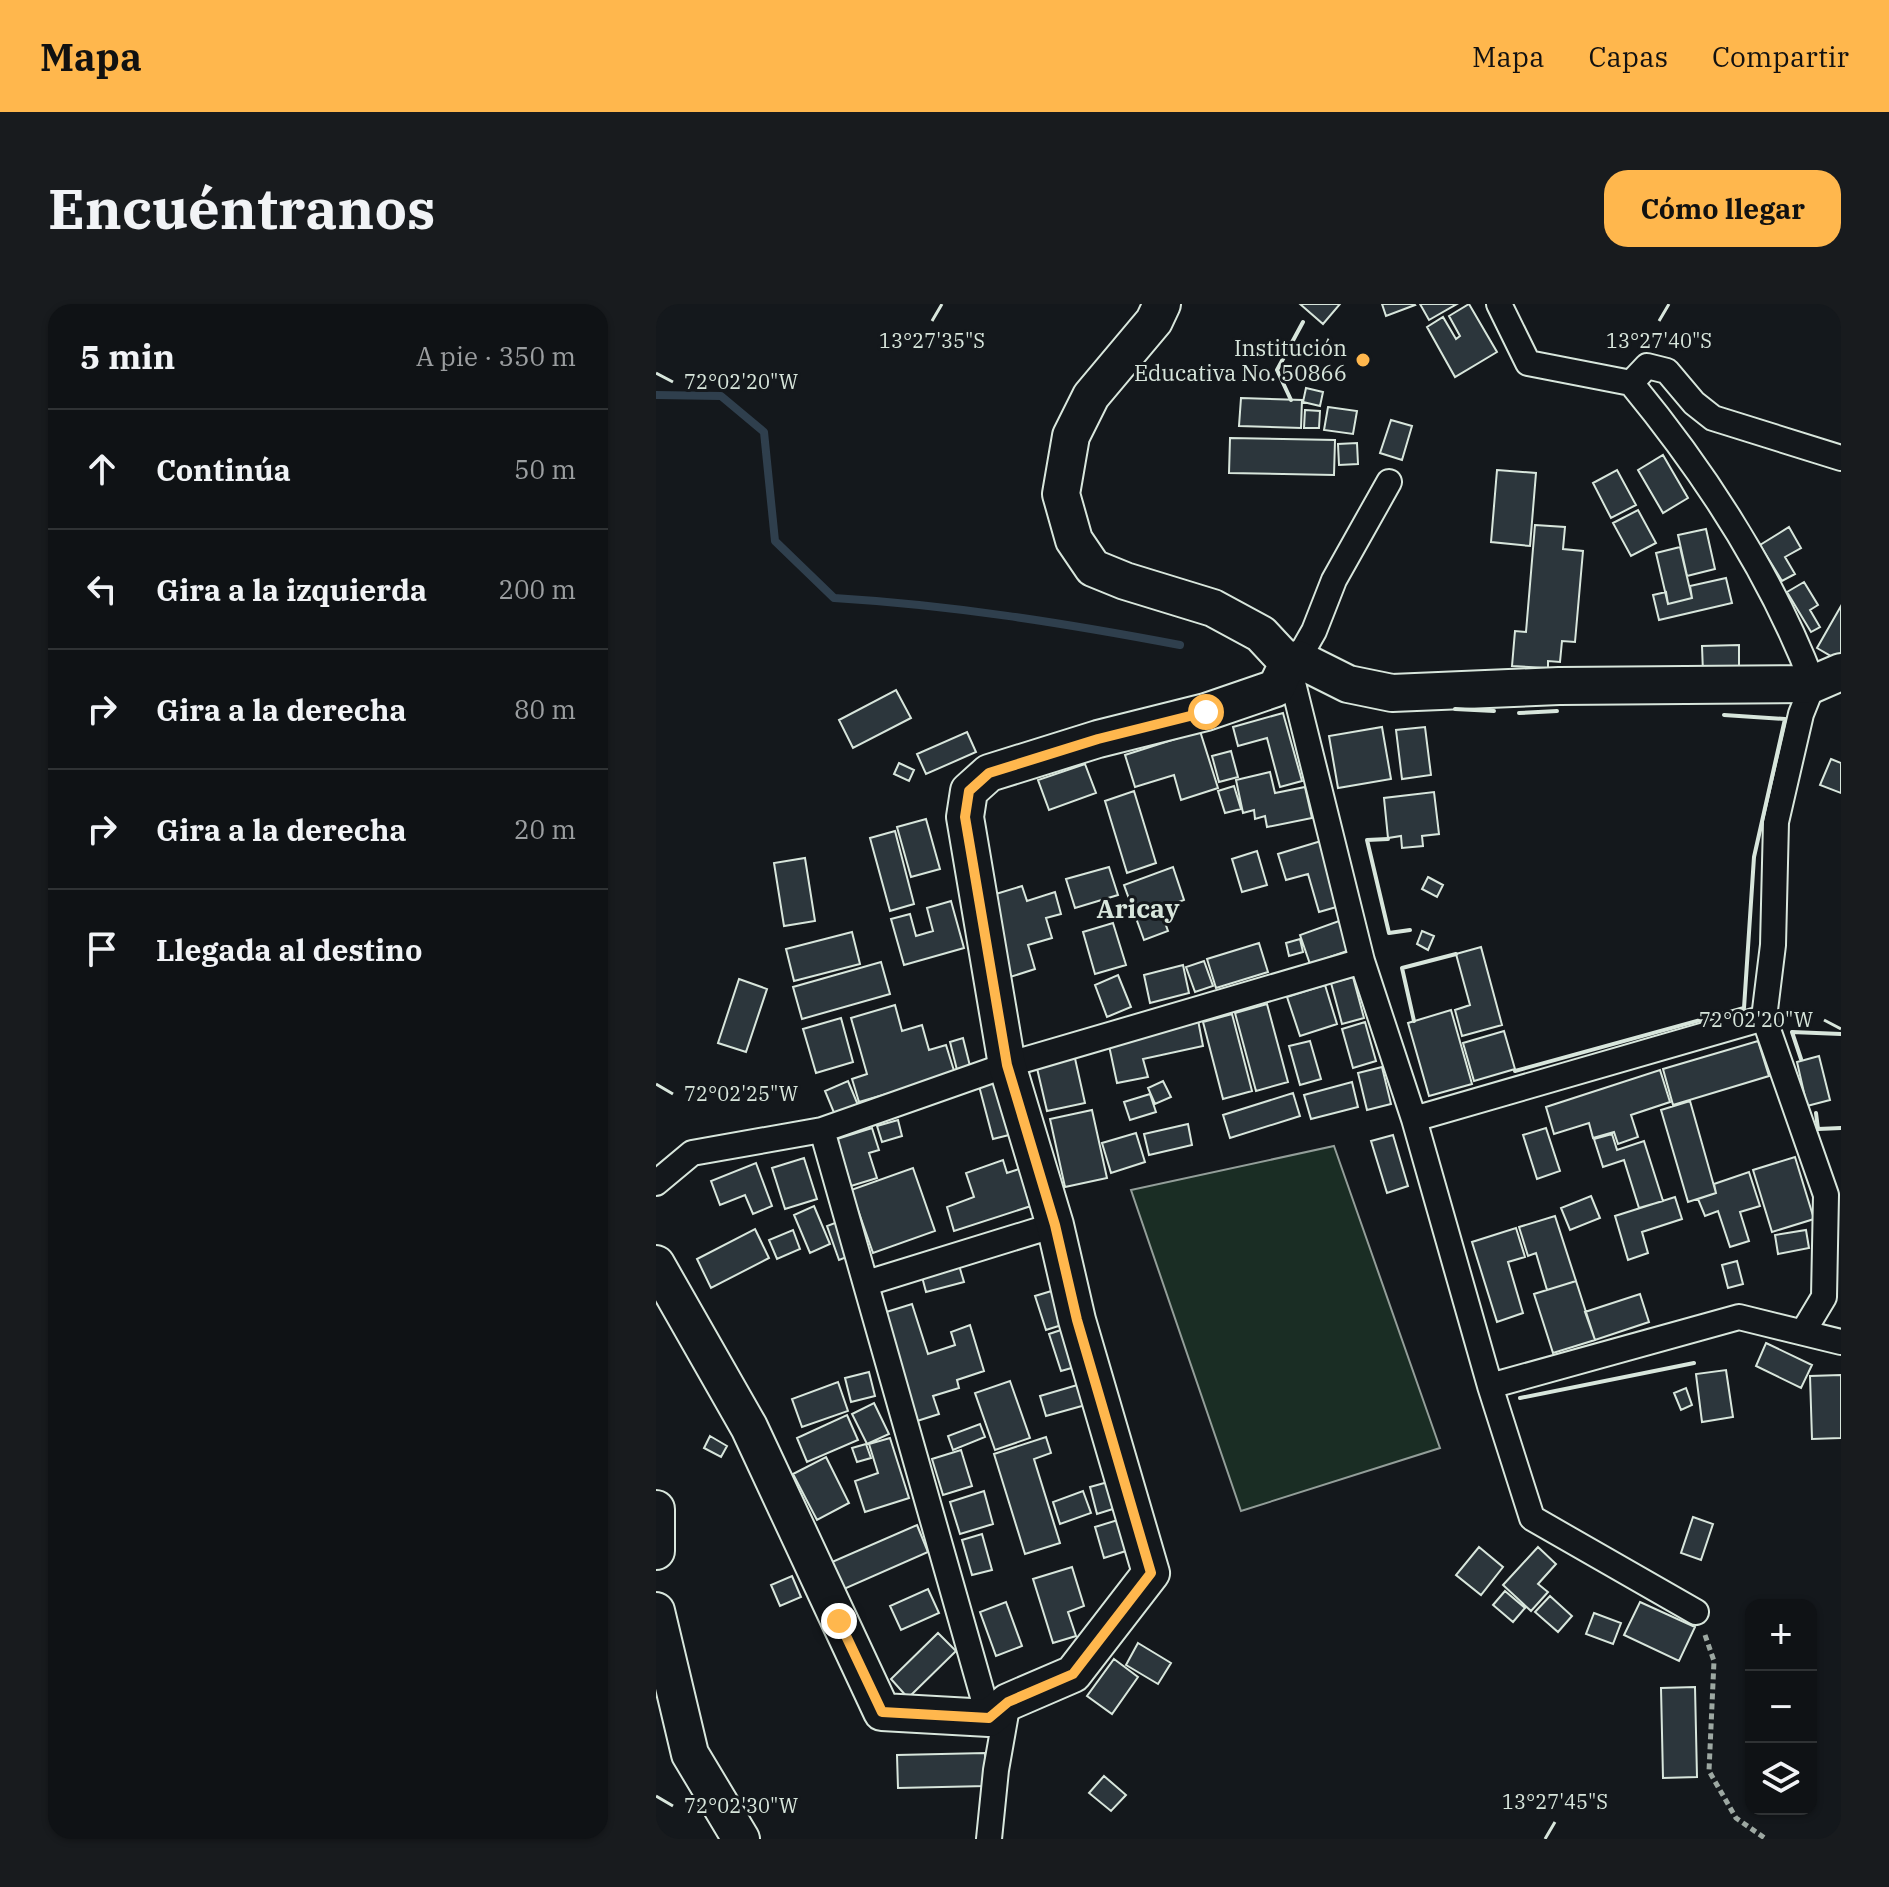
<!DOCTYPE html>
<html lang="es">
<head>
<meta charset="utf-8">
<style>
  body { margin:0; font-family:"IBM Plex Serif",serif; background:#181b1e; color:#f1f3f6 }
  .controls { position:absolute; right:24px; bottom:24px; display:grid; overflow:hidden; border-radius:16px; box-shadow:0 2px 6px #0004 }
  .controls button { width:72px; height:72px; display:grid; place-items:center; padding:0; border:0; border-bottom:2px solid #2f3234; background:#0f1215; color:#f1f3f6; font:40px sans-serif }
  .stop { position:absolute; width:24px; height:24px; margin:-18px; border:6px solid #ffb74d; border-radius:50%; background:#fff }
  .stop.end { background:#ffb74d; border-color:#fff; box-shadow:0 2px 8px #0008 }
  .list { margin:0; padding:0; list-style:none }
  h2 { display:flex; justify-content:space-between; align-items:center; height:104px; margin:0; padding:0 32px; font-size:34px }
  h2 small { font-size:26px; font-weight:400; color:#9b9ea0 }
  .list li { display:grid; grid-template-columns:52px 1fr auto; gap:24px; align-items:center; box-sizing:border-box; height:120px; padding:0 32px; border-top:2px solid #2f3234 }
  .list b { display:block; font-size:30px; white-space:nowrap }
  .list em { font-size:26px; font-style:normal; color:#9b9ea0 }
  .icon { flex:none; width:44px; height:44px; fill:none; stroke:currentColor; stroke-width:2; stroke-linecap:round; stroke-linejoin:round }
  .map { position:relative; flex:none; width:1185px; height:1535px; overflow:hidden; border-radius:24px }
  header { display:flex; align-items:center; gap:48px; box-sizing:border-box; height:112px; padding:0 40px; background:#ffb74d; color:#111 }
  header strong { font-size:38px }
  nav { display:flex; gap:44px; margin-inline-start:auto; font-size:28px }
  .intro { display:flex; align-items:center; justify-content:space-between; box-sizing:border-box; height:192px; padding:0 48px }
  h1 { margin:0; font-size:56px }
  .button { padding:20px 36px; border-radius:24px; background:#ffb74d; color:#111; font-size:28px; font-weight:700 }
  main { display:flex; gap:48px; padding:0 48px }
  aside { flex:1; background:#0f1215; border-radius:24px; box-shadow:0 2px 6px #0004 }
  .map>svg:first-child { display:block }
</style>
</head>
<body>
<header>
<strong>Mapa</strong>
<nav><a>Mapa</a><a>Capas</a><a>Compartir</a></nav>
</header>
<div class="intro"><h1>Encuéntranos</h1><a class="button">Cómo llegar</a></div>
<main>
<aside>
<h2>5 min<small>A pie · 350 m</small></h2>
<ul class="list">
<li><svg class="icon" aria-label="ahead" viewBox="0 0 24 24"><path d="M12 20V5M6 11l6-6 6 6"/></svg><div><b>Continúa</b></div><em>50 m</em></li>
<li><svg class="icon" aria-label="left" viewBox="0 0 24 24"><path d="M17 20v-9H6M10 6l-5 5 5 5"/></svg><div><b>Gira a la izquierda</b></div><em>200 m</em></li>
<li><svg class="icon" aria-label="right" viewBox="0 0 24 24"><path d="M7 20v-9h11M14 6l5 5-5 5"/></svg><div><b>Gira a la derecha</b></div><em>80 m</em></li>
<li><svg class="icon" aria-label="right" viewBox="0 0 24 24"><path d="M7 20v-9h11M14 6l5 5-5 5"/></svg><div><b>Gira a la derecha</b></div><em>20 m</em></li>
<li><svg class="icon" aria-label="arrive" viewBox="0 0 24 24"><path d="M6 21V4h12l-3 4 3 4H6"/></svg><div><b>Llegada al destino</b></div></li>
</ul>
</aside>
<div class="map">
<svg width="1185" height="1535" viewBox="0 0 1185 1535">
  <rect width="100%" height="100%" fill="#14181c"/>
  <!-- green -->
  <path fill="#1a2d24" stroke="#939e99" stroke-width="2" d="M678,842l106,302 -199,63 -110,-321z"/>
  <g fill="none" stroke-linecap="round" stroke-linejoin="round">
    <!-- stream -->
    <path stroke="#2f3f4d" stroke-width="8" d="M0,91l65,1 43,36 11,109 59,57c117,7 230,25 346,47"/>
  </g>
  <!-- building -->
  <path fill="#2c363c" stroke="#d8e6dc" stroke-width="2" d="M644,0h40l-17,20z
    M726,0h32l1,1 -29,11z
    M764,0h37l-28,16z
    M813,0l28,48 -42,25 -28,-50 16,-10 13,22 4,-3 -11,-20z
    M650,84l17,4 -3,14 -17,-4z
    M585,94l61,2 -1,28 -62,-2z
    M672,103l29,4 -4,23 -29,-4z
    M649,106l15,1 -1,17h-15z
    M735,116l21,6 -10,34 -22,-7z
    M574,134l105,2 -1,35 -105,-2z
    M701,139l1,21 -19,1 -1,-21z
    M1007,151l25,43 -25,15 -25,-43z
    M841,166l39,3 -6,73 -39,-4z
    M961,166l19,35 -25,13 -18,-35z
    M982,206l18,33 -25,13 -18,-33z
    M879,221l30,2 -2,22 20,2 -8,91 -13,-1 -2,21 -12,-1v7l-36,-2 3,-35 11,1z
    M1133,223l12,21 -16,9 10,17 -13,7 -22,-36z
    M1050,225l9,40 -28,7 -9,-41z
    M1024,243l12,51 -24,6 -12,-51z
    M1070,274l6,25 -73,17 -6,-25 13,-3 2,12 24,-6 -2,-12z
    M1148,278l14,23 -8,5 10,17 -9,5 -24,-40z
    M1185,302v56l-24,-14z
    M1083,341v27l-36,1 -1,-27z
    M240,386l15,28 -58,30 -14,-28z
    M627,409l19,68 -22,6 -13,-49 -29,8 -5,-19z
    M726,423l9,52 -53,9 -9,-52z
    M769,423l6,48 -29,4 -6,-49z
    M544,427l18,57 -37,12 -7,-25 -39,12 -10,-32z
    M311,428l9,20 -50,22 -9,-20z
    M575,447l7,26 -19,5 -7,-26z
    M1175,455l10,4v30l-21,-8z
    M243,459l15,7 -5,11 -15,-7z
    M429,460l11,29 -47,17 -11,-30z
    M614,468l5,21 30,-6 7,31 -45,9 -2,-11 -10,3 -1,-9 -11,3 -7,-33z
    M578,482l7,23 -16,4 -7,-22z
    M478,487l22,72 -29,10 -22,-72z
    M778,488l5,42 -17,2 1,10 -21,2 -1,-12 -13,2 -4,-40z
    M270,515l14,50 -29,8 -14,-50z
    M239,527l19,73 -24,7 -20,-73z
    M665,537l19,65 -21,6 -11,-38 -22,6 -8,-26z
    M601,547l10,34 -25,7 -10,-33z
    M149,554l10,63 -31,5 -10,-63z
    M453,563l9,28 -43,13 -9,-29z
    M517,563l11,33 -24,9 8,22 -24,9 -20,-55z
    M772,573l15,8 -6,12 -15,-8z
    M366,582l5,15 28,-9 6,22 -15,4 6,20 -24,7 7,24 -25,8 -24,-80z
    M295,597l13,47 -60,17 -13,-46 19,-5 6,22 17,-5 -6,-23z
    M683,617l11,29 -40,14 -10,-29z
    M457,619l13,42 -31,9 -12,-42z
    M766,627l12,5 -6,14 -11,-6z
    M196,628l8,32 -66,17 -8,-32z
    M644,635l3,13 -14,4 -3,-13z
    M603,639l9,29 -52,16 -9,-29z
    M825,643l21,78 -40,11 -7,-26 15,-5 -14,-51z
    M548,657l9,25 -18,6 -9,-25z
    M225,658l9,32 -88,25 -9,-32z
    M527,661l6,28 -39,10 -6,-28z
    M462,671l13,32 -24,10 -12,-32z
    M697,673l11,41 -22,6 -11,-41z
    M83,675l28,10 -21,63 -28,-9z
    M669,681l12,39 -37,12 -13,-39z
    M611,700l21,78 -32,9 -21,-78z
    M239,701l7,26 20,-6 7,25 17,-5 9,29 -96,28 -7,-23 15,-5 -16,-56z
    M795,706l21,74 -43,12 -21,-73z
    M576,710l20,77 -29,8 -20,-77z
    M185,714l12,44 -37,11 -13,-44z
    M542,716l5,26 -60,13 5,18 -31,6 -9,-42z
    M709,718l11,39 -23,7 -11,-39z
    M848,727l11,38 -41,12 -11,-38z
    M307,734l7,28 -13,4 -7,-28z
    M654,737l11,38 -21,6 -11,-39z
    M1102,737l11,35 -96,29 -10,-36z
    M418,750l11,49 -38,8 -11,-47z
    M1163,752l11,44 -23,6 -10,-44z
    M726,763l9,37 -24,6 -9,-37z
    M1004,766l10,32 -39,13 7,22 -20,7 -4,-12 -21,6 -4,-15 -35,11 -8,-27z
    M343,776l14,54 -20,5 -14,-53z
    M192,777l12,29 -23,10 -12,-29z
    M507,777l8,16 -16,7 -7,-16z
    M696,778l6,25 -47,12 -7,-24z
    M637,789l7,23 -70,22 -7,-23z
    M494,790l6,18 -26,8 -6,-18z
    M1034,797l26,92 -28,9 -27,-92z
    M436,806l15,68 -42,9 -15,-68z
    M242,816l4,16 -20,6 -5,-16z
    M532,820l4,21 -43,10 -5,-21z
    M216,824l7,22 -10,3 8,25 -26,8 -14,-47z
    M890,824l14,43 -23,8 -14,-44z
    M480,829l9,29 -34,11 -9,-30z
    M956,830l5,16 27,-9 19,60 -24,7 -15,-48 -21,7 -9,-28z
    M737,831l15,51 -21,7 -16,-52z
    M1139,853l19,62 -42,13 -19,-62z
    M148,854l13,41 -32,10 -13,-41z
    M347,856l4,13 15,-5 12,37 -80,26 -7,-24 27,-10 -8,-24z
    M100,859l16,43 -19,8 -8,-19 -25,10 -9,-24z
    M257,864l22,63 -62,22 -22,-63z
    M1093,868l11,34 -20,6 9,29 -19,6 -12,-36 -13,5 -7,-17 18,-6 -2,-9z
    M935,892l9,22 -30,12 -9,-22z
    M1019,893l7,22 -40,13 6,21 -20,7 -13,-44z
    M158,902l16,38 -20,9 -16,-38z
    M899,912l21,65 -29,9 -11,-37 -8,3 -9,-29z
    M192,914l12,34 -21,8 -12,-34z
    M860,924l9,29 -17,5 15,51 -26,9 -25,-80z
    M99,925l14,29 -58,30 -14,-29z
    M137,926l7,19 -23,10 -8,-19z
    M1150,926l3,18 -31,6 -3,-19z
    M1081,957l6,23 -15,4 -6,-23z
    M302,958l6,20 -38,10 -5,-19z
    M920,977l19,59 -42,13 -19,-59z
    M402,985l10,34 -22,7 -11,-34z
    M984,990l9,28 -54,18 -10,-28z
    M256,1000l16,50 27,-9 -4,-13 19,-7 14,46 -27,9 2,8 -26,8 6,18 -25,8 -34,-108z
    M414,1023l12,38 -21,6 -12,-37z
    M1110,1039l46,22 -11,23 -45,-22z
    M1070,1066l7,47 -31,5 -6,-48z
    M213,1068l6,24 -24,6 -6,-24z
    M1185,1071v63l-29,1 -2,-63z
    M354,1077l20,57 -35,12 -20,-57z
    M182,1078l10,29 -46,16 -10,-28z
    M428,1079l5,21 -43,12 -6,-20z
    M1030,1084l6,17 -11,5 -7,-17z
    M218,1099l15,31 -22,10 -15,-30z
    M191,1111l11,25 -51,22 -10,-24z
    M324,1120l5,13 -32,13 -5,-14z
    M54,1132l17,10 -6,11 -17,-9z
    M390,1133l5,16 -17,6 26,84 -35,11 -31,-100z
    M234,1134l19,60 -44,14 -10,-31 23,-8 -9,-29z
    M210,1140l5,14 -14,4 -5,-14z
    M305,1146l11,36 -29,9 -11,-36z
    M170,1153l23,46 -32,17 -24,-46z
    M452,1178l8,26 -19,6 -7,-27z
    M328,1187l9,33 -33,10 -10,-32z
    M427,1187l8,22 -31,11 -7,-22z
    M1037,1213l20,7 -12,36 -20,-7z
    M465,1215l8,31 -25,8 -9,-31z
    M261,1221l11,27 -84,37 -12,-27z
    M326,1230l10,36 -20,5 -10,-35z
    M823,1243l24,20 -22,28 -25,-20z
    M882,1243l18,17 -18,20 10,8 -17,19 -28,-26z
    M416,1263l12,39 -16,6 8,24 -23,7 -20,-64z
    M136,1272l9,21 -21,9 -9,-21z
    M272,1285l11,24 -38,17 -11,-24z
    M849,1287l20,17 -12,14 -20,-17z
    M894,1292l22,20 -14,16 -23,-20z
    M350,1298l16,44 -26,10 -16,-44z
    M984,1298l55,25 -16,34 -55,-26z
    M938,1309l27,10 -8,21 -27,-10z
    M282,1329l18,18 -48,47 -17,-19z
    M482,1339l33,20 -13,21 -32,-19z
    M458,1355l24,18 -26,37 -25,-18z
    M1039,1383l2,90 -34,1 -2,-90z
    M329,1449l1,33 -88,2 -1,-33z
    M448,1472l22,19 -15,16 -22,-18z"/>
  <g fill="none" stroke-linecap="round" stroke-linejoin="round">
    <defs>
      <path id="street" d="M975,79l16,-17 20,5 27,32 19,15 128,40
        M642,355l16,-28 20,-51 55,-98
        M632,359l74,298 52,158 350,-101 9,-73 3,-123 25,-108 12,-30c-42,-110 -107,-210 -182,-301l-103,-20 -29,-59
        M1108,714l62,177 -2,102 -21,35
        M758,815l76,267 42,132 164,94
        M166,826l167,588
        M0,879l36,-30 130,-23 185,-65 355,-104
        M211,979l188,-58
        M834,1082l249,-69 102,25
        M333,1535l7,-69 12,-68"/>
      <path id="secondary" d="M506,0l-8,17 -63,75 -20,40 -10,58 13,46 19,28 32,13 88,27 48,26 27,29
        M0,960l93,163 133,285 107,6 19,-16 65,-28 78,-101 -74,-253 -22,-95 -48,-160 -42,-248 4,-26 20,-18 109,-34 108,-27 70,-24 12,-25 10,-4 50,25 44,9 167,-7 254,-2 28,-12
        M0,1205v42
        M0,1307l34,143 51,85"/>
    </defs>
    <!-- street casing -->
    <use href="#street" stroke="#d8e6dc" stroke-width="28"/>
    <!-- secondary casing -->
    <use href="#secondary" stroke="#d8e6dc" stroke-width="40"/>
    <!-- path -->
    <path stroke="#9da8a2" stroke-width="5" stroke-dasharray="6 4" stroke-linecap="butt" d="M1049,1331l9,26 -5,110 27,47 30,21"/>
    <!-- street -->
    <use href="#street" stroke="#14181c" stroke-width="24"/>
    <!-- secondary -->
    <use href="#secondary" stroke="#14181c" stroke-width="36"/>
    <!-- wall -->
    <path stroke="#d8e6dc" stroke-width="4" d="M635,96l-14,-30 26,-48
      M799,405l39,2
      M863,409l38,-2
      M732,535l-21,1 22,93 21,-3
      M758,717l-12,-53 54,-14
      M1145,755l-9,-27 49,2
      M859,767l229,-63 10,-151 31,-138 -61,-4
      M1160,809l2,16 23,-1
      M864,1094l174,-35"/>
  </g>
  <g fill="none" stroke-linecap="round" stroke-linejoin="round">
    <!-- route -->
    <path stroke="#ffb74d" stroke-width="10" d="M183,1317l43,91 107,6 19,-16 65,-28 78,-101 -74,-253 -22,-95 -48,-160 -42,-248 4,-26 20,-18 109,-34 108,-27"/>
  </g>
  <!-- ticks -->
  <path fill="none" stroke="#d8e6dc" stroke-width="3" d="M276,17l10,-17M1003,17l10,-17M0,69l17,9M1168,716l17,9M0,780l17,10M0,1492l17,10M889,1535l10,-17"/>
  <!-- markers -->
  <circle fill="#ffb74d" stroke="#14181c" stroke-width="3" cx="707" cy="56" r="8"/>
  <g text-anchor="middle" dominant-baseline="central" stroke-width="6" stroke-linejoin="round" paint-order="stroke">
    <!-- poi labels -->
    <g font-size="22" fill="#d8e6dc" stroke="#14181c" text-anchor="end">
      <text x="691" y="43">Institución<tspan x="691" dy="25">Educativa No. 50866</tspan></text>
    </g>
    <!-- quarter labels -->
    <g font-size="26" font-weight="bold" fill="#d8e6dc" stroke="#14181c">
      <text x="482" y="604">Aricay</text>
    </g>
  </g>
  <g font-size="20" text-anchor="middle" fill="#d8e6dc" stroke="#14181c" stroke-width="6" stroke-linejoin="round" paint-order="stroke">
    <text x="276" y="44">13°27'35"S</text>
    <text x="1003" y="44">13°27'40"S</text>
    <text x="85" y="85">72°02'20"W</text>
    <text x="1100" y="723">72°02'20"W</text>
    <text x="85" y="797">72°02'25"W</text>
    <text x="899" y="1505">13°27'45"S</text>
    <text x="85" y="1509">72°02'30"W</text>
  </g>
</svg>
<div class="controls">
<button>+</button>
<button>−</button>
<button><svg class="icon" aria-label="layers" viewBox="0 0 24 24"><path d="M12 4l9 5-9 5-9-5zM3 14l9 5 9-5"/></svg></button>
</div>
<div class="stop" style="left:550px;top:408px"></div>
<div class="stop end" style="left:183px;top:1317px"></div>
</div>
</main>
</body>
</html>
